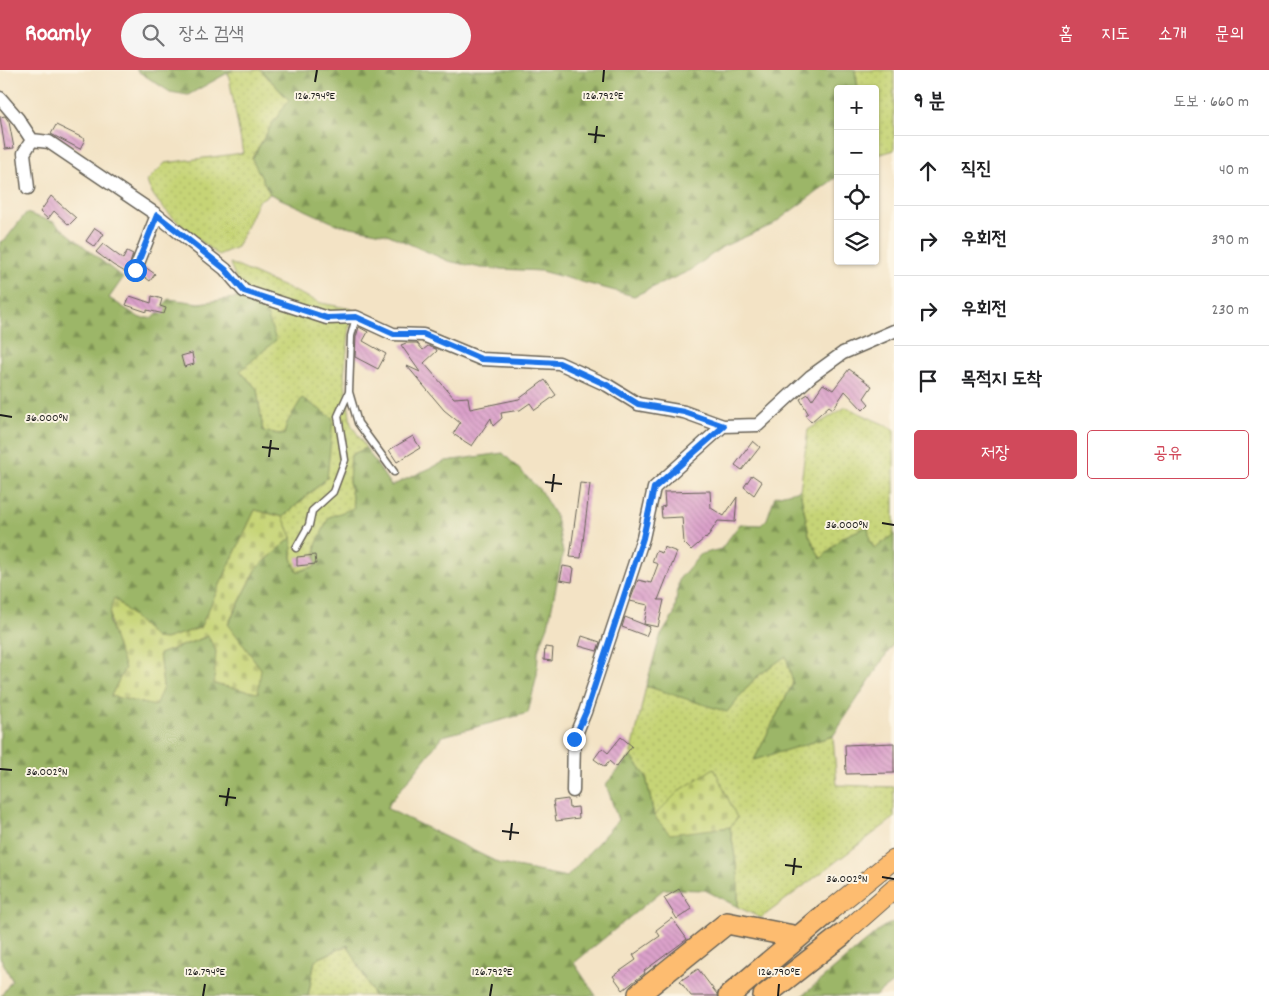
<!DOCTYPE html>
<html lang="ko">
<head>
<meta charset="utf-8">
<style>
  body { margin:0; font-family:Dekko,"Poor Story",sans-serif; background:#f6f6f6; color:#202124 }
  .controls { position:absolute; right:15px; top:15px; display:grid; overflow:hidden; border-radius:5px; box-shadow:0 1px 4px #0004 }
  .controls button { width:45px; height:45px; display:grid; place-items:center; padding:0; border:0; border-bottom:1px solid #e0e0e0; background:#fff; color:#202124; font:25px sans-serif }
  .stop { position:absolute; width:15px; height:15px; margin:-11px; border:4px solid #1a73e8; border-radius:50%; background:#fff }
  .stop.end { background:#1a73e8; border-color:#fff; box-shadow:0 1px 5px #0008 }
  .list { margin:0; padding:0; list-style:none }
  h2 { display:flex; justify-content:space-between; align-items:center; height:65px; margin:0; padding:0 20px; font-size:21px }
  h2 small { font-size:16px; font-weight:400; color:#757577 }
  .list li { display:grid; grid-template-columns:32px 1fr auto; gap:15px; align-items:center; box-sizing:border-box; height:70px; padding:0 20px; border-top:1px solid #e0e0e0 }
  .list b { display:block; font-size:19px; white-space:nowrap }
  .list em { font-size:16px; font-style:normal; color:#757577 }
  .actions { display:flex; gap:10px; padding:15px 20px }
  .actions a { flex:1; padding:11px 0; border:1px solid #d1495b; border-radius:5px; text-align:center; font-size:18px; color:#d1495b }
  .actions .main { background:#d1495b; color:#fff }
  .icon { flex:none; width:28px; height:28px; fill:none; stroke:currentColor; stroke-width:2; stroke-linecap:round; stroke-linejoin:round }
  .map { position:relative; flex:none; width:894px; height:926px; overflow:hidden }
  header { display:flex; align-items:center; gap:30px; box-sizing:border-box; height:70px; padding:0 25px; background:#d1495b; color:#fff }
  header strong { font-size:24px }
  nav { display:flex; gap:28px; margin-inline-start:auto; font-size:18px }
  .search { width:350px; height:45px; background:#f6f6f6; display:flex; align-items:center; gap:12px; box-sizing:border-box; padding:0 18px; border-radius:28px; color:#757577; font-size:19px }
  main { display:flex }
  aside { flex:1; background:#fff }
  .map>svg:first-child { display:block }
</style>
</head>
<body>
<header>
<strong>Roamly</strong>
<div class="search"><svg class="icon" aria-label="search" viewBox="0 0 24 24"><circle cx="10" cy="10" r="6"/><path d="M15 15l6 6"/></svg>장소 검색</div>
<nav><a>홈</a><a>지도</a><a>소개</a><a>문의</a></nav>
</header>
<main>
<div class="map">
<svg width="894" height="926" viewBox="0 0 894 926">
  <defs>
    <pattern id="grass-dots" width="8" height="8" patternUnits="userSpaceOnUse" patternTransform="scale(1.25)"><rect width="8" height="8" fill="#c6d476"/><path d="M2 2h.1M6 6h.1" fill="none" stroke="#aab566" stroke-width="1.8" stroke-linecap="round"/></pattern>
    <pattern id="forest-firs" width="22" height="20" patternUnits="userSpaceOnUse" patternTransform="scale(1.25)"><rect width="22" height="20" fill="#9cb667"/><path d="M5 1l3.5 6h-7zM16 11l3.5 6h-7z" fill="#7e9354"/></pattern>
    <pattern id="cemetery-stones" width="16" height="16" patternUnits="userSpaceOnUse" patternTransform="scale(1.25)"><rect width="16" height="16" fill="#c6d476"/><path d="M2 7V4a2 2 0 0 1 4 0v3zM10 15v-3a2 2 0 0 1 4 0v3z" fill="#aab566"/></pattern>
    <pattern id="building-back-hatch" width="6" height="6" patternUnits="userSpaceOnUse" patternTransform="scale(1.25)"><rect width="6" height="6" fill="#dba1ca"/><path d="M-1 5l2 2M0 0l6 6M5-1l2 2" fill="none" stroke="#bb8aad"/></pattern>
  </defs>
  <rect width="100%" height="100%" fill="#fcf5e5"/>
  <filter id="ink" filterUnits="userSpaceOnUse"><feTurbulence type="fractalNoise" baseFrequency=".02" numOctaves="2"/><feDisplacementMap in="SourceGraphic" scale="10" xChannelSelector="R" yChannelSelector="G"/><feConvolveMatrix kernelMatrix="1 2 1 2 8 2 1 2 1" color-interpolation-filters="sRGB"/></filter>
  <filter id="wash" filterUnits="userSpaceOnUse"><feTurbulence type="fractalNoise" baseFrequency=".0096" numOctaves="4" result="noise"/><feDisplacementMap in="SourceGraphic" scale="20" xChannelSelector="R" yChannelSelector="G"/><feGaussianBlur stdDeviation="1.12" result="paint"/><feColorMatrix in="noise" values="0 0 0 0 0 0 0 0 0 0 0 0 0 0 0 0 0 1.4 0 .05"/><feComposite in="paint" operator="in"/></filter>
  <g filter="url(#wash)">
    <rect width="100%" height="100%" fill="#f3e3c5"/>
    <!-- grass -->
    <path fill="url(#grass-dots)" stroke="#717849" d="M233,0h28l28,30 -17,24 -20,34 18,36 -12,7 -21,46 -19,8c-21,-18 -65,-48 -71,-74l18,-18 78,-10 -15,-81z
      M855,0h39v80l-19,6v-67h-17z
      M230,193l91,40 31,6 -8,66 7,49 15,24 -15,7 -2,26 5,27 -38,37v21l-19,6 -5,-14v-21l-9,-20 44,-39 -40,-55 -3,12 -21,-4 -6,-42 -17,-18 24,-64 -22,-10z
      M846,337l48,22v105l-18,15 -6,-7 -3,-15 -26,11 -20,22 -12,-25 -9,-45 8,-60z
      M786,585l7,28 -38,76 78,-23 4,49 57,2v31l-133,100 -23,-11v-32l-8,-48 7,-9 -23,-49 -35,22 -25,25 -8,-40 -15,-20 15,-70 81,25 28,-33z
      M349,875l25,51h-66l7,-36z"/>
    <!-- forest -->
    <path fill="url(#forest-firs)" stroke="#5c6942" d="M136,0h97l-45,25 -18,-3z
      M261,0h594l3,19h-20v87l-66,49 -50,22 -31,23 -57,26 -93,-25 -60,-3 -33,-7 -61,-27 -51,-10 -66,-30 -18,-35 20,-35 17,-24z
      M26,143l28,9 69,56 -14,20 31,20h13l16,-19 30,4 43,-6 22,10 12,33 -36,31 17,18 6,42 21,4 3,-12 15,-25 31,20 -6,60 -44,39 -28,-7 -55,118 -35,11 -10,-1 -41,-40 -5,24 16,46 -14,28 52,-9 -4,-33 50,-18 7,15 -1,33 46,-15 -33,-44 29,-57 35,-31v21l5,14 19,-6v-21l13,-28 25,-9 -5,-27 2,-26 15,-7 25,38 55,-25 57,-8 37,37 16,27 7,36 -15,73 -10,25 -1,24 -9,38 -85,23 -57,72 115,56 66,13 51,-57 -12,-36 25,-28 15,20 8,40 16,17 60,-6 8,48v32l-33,-17 -41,-1 -90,74 22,33h-222l-26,-51 -33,15 -7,36h-307l11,-16 -12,-23v-715l6,-3z
      M800,420l9,45 12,24 20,-21 27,-12 2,16 5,7 19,-15v109l-61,93 -79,24 39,-77 -7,-27 -31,22 -28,34 -81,-26 14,-49 14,-22 5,-36 22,-25 20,-5 19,-25 21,1 6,-6 8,-23z
      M894,852v60l-19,14h-73l81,-69z"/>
    <!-- cemetery -->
    <path fill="url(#cemetery-stones)" stroke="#717849" d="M255,440l28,7 9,20 -35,31 -29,56 33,45 -3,24 -44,-9 2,-33 -8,-15 -49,18 4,33 -8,19 -44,-10 14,-28c-8,-24 -21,-45 -11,-70l41,40 10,1 35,-11z
      M714,698l23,50 -7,9 -60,7 -16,-18 25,-25z"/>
    <g id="blocks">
      <!-- building -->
      <path fill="url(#building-back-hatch)" d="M5,46l4,6 5,26 -9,1 -5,-32z
        M56,55l29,14 -5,10 -29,-15z
        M51,126l25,22 -7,7 -15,-14 -6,8 -8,-7z
        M95,158l9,6 -9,13 -9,-6z
        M103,174l20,15 4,-8 6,3 -6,19 -14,-8 -17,-13z
        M145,197l10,7 -5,7 -8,-6z
        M130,226l21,7 1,-7 10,3 -2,7 6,2 -2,6 -17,-4v2l-21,-7z
        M359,257l9,5 -5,9 23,13 -8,15 -23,-12 1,-20z
        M406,273h11l6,7 5,-4 8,3 1,2 -13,12 30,35 14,-1 2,12 49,-10 26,-19 11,15 -21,15 -5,-7 -10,7 -19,3 1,5 -9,8 -2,-8 -19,28 -19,-12 7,-11 -16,-13 -37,-44 13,6 -19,-27z
        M192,283l2,11 -10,3 -3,-11z
        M849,299l23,17 -8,12 5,6 -6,6 -18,-19 -12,18 -4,-3 -18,16 -6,-7 3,-2 -8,-14 8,-5 4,6 11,-16 10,6z
        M413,366l7,12 -23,14 -8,-12z
        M753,371l7,6 -18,23 -7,-5z
        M752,405l10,7 -8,13 -10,-8z
        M580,413l10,1 -9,74 -11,-1z
        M710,421l1,17 13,8 13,-19 -2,25 -17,-1 -12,18 -1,-1 -14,12 -7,-7 -2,-26 -20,1 -1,-11 4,-1 -1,-14z
        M664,477l13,5 -19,48h6l-6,27 -14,-3 4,-19 -18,-4 8,-21 13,3 7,-19 -6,-2 4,-11 6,2z
        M315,485l1,9 -19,2v-9z
        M563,496l11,2 -2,14 -12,-2z
        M625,547l25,10 -4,9 -24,-9z
        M582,566l18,6 -3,9 -18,-5z
        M545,577l8,1 -1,13 -8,-1z
        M621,667l11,9 -16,21 -7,-6 -4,6 -11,-8 8,-11 6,5z
        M894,673v30l-48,1 -1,-29z
        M568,729l1,9 9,-1 1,11 -23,3 -3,-20z
        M679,819l13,20 -15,10 -13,-21z
        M672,848l15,21 -43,32 1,2 -22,17 -10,-14 23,-16 -3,-5 27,-19 -4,-6z
        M698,899l19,25v2h-26l-11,-15z"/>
    </g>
  </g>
  <g filter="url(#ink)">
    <use href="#blocks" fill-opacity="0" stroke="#676257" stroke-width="1"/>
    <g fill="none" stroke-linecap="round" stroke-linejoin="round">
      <defs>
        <path id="lane" d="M356,247l-5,19 -2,56 9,31 36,49
          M296,478l13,-23 3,-14 21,-19 12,-32 -7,-44 11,-24"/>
        <path id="street" d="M0,28l18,21 14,21 17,2 108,73 68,54 19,22 83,27 29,-1 37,17 30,1 58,24 78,4 48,22 31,19 46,8 39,14
          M28,118l-4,-35 8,-13
          M135,201l22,-56
          M573,721l1,-52 11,-27 58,-174 11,-50 69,-62 35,-1 53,-49 32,-23 51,-22"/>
        <path id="primary" d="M827,843l67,-54
          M842,865l52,-46"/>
        <path id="highway" d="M639,926v-2l88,-71 71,14
          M729,926l98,-83
          M764,926l78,-61"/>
      </defs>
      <!-- lane casing -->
      <use href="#lane" stroke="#676257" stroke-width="9"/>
      <!-- street casing -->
      <use href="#street" stroke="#676257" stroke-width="15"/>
      <!-- primary casing -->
      <use href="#primary" stroke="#676257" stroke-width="21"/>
      <!-- highway casing -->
      <use href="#highway" stroke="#676257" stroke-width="24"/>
      <!-- lane -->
      <use href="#lane" stroke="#fff" stroke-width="6"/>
      <!-- street -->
      <use href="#street" stroke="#fff" stroke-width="12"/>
      <!-- primary -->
      <use href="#primary" stroke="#fdbc70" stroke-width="19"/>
      <!-- highway -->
      <use href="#highway" stroke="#fdbc70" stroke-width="21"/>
    </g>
  </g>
  <g fill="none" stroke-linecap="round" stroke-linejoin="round" filter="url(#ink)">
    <!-- route -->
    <path stroke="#1a73e8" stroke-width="6" d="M135,200l22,-55 68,54 19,22 83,27 29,-1 38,17h29l58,25 78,4 48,22 31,19 46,8 40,14 -70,62 -11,50 -57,174 -12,27"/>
  </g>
  <!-- ticks -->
  <path fill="none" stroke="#1c1c1c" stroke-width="2" d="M315,12l2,-12M603,12l1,-12M588,64l17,2M595,73l2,-17M0,345l12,2M262,377l17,2M269,387l2,-17M545,412l17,2M552,422l2,-18M882,453l12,2M0,699l12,1M219,726l17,2M226,736l3,-18M502,761l17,2M510,770l2,-17M785,795l17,2M793,805l2,-17M882,807l12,2M203,926l2,-12M490,926l2,-12M778,926l1,-12"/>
  <g font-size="12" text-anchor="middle" fill="#1c1c1c" stroke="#fcf5e5" stroke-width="4" stroke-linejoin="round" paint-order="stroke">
    <text x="315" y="29">126.794°E</text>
    <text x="603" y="29">126.792°E</text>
    <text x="47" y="351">36.000°N</text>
    <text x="847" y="458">36.000°N</text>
    <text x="47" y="705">36.002°N</text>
    <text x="847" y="812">36.002°N</text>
    <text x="205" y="905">126.794°E</text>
    <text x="492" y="905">126.792°E</text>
    <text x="779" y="905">126.790°E</text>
  </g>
</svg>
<div class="controls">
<button>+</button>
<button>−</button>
<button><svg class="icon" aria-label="locate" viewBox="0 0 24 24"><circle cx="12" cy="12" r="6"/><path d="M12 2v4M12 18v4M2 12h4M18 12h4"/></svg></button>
<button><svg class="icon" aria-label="layers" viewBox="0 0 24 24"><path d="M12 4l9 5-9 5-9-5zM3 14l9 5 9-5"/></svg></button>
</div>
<div class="stop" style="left:135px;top:200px"></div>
<div class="stop end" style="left:574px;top:669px"></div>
</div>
<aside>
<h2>9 분<small>도보 · 660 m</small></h2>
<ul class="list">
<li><svg class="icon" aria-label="ahead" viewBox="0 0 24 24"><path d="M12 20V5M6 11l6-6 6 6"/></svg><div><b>직진</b></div><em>40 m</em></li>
<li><svg class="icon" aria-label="right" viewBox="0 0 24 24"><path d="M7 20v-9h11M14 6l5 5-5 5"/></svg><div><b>우회전</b></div><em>390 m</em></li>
<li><svg class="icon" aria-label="right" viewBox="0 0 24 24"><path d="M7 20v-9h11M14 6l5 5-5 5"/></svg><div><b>우회전</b></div><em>230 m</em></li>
<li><svg class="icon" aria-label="arrive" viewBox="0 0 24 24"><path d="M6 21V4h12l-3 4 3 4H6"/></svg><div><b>목적지 도착</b></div></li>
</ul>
<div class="actions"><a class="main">저장</a><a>공유</a></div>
</aside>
</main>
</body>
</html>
